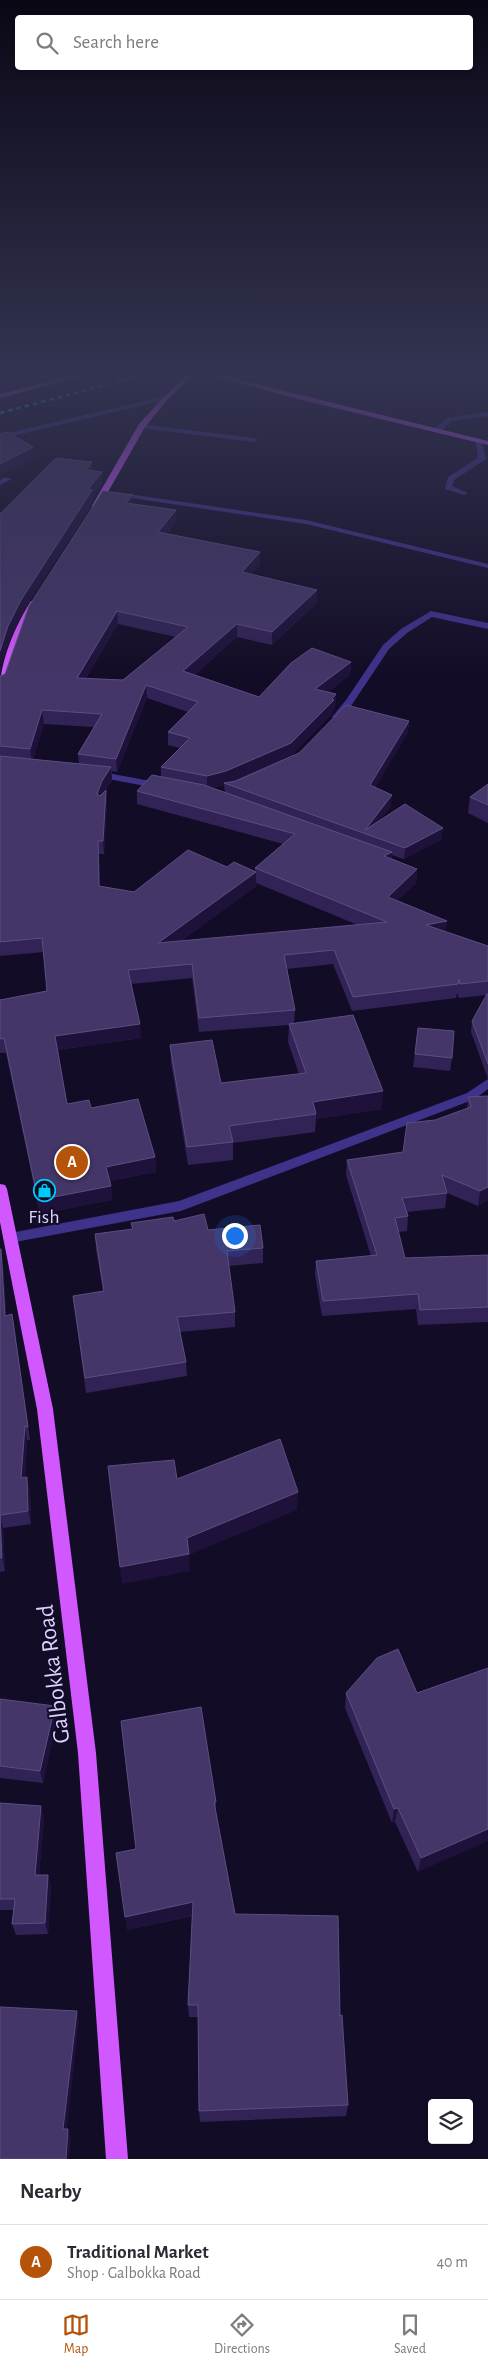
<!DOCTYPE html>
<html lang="en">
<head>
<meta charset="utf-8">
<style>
  body { margin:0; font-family:"Alegreya Sans",sans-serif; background:#f7f7f7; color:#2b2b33 }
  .controls { position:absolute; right:15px; bottom:15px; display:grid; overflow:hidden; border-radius:5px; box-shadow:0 1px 4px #0004 }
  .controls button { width:45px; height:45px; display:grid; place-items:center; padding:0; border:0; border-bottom:1px solid #e1e1e2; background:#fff; color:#2b2b33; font:25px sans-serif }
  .you { position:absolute; left:234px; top:1235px; width:18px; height:18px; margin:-12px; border:4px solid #fff; border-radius:50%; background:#1a73e8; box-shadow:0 0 0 8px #1a73e833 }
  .badge { display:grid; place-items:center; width:32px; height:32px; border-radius:50%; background:#b45309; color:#fff; font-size:16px; font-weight:700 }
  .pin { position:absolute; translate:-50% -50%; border:2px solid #fff; box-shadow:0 1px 5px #0006 }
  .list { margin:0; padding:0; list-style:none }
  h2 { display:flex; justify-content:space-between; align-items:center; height:65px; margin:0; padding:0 20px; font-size:21px }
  h2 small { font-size:16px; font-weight:400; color:#7c7c81 }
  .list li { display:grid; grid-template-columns:32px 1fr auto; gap:15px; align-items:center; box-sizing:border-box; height:75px; padding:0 20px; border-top:1px solid #e1e1e2 }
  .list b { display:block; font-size:19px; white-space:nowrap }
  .list p { margin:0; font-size:16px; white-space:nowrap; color:#7c7c81 }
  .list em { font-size:16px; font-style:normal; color:#7c7c81 }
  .icon { flex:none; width:28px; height:28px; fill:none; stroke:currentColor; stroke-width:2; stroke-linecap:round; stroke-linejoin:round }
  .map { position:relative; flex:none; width:488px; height:2159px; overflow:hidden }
  .search { position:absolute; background:#fff; box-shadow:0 1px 4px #0004; left:15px; right:15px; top:15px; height:55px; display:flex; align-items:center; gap:12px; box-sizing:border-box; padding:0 18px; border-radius:5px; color:#7c7c81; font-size:19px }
  .sheet { height:140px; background:#fff }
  nav { display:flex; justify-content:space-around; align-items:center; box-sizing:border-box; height:70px; border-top:1px solid #e1e1e2; background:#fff; font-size:14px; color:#7c7c81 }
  nav a { display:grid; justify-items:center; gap:2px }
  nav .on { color:#b45309 }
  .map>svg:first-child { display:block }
</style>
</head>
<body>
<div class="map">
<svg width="488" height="2159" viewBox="0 0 488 2159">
  <rect width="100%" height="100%" fill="#130c26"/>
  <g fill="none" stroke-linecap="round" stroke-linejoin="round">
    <!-- minor -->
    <path fill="#3e328a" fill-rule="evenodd" d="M166,396l2,1v2l-168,40v-4z
      M488,412v4l-37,5 -12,12 -7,-2 15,-13z
      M139,424l115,14 4,2 -4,2 -112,-14h-3z
      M475,439l7,2 4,18 -32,21 -2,6 16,7 -4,2 -19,-6 3,-12 30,-19z
      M5,477l7,2 -12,6v-5z
      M115,492l191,28 182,44v4l-182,-44 -188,-28 -4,-2z
      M431,611l57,12v6l-56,-12 -25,16 -18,16 -42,63 -7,7h-6l-2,-2 14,-17 37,-55 18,-16z
      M97,771l64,12 5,3 -5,3 -68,-13v-4z
      M488,1079v10l-13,10 -294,112 -171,32 -5,-1 -2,-4 2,-4 5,-1 169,-32 288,-108z"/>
    <!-- major -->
    <path fill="#d158ff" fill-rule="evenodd" d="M72,376h10l-82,22v-4z
      M186,376h7l-25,23 -23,28 -45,79 -7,2 -1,-2 47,-82 25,-27z
      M213,376h10l265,65v4l-186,-45z
      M31,601l7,2 -9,15 -24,68 -5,3c0,-28 16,-65 31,-88z
      M0,1184l5,1 2,4 46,220 43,344 32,406h-22l-28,-406 -41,-344 -37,-187z"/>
    <!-- rail -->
    <path stroke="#00cafc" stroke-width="2.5" stroke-dasharray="4.5 4" stroke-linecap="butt" d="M0,413l139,-37"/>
  </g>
  <!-- wall -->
  <path fill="#322356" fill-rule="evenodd" d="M92,462l1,9 9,12 -9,13v6l-71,111 -12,26 -9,26 -1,11 5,-2 128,-170 43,6v12l-9,12 93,18v13l-9,9 66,29 -45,42 -35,-8 -43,38 65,22 92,-35 -1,13 -22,17 8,2 -1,13 -2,3v3l-42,43 118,-35 -1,11 -33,55 16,19 -11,14 63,8 -2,12 -37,19 -12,-4v4l25,10 -1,14 -19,18 49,31 42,14v133l-17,-47 1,-11 15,-26 -28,3 -2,-5 -1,5 -104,13 -19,-47 -46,5 8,41 -1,13 88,86 -66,10 -1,13 -82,11v17l-45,5 -17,-103 -1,-17 51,38 78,-9 -11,-32 1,-17 -90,7 -7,-54 -61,6 10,54 -83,12 9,54 24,4 64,49 1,15 -47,9 2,5 1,14 -72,14 -34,-161h-6v-53l47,-9 -3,-39 -44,4v-442zM118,624l58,13 -53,43 -37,-2zM147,698l41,14 -20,20v13l12,3 -19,19v10l-24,14v13l146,40 -28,24v4l-28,-5 -93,25 -34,-6 -1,-32h5l3,-50 -1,-14 -1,1 7,-10v-10l5,1zM44,724l50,3 -16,27 1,10 -46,-5zM224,785l1,7 -13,-4zM256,883l102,42 -177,16 75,-55z
    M488,784v39l-20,-10 2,-16z
    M418,1028l34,30 -2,13 -37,-4z
    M488,1096v104l-10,6 -31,-13 -2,15 -38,4 1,4 -1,15 -9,1 7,26 83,-3v67l-70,3 -2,-16 -94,7 -7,-41 1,-14 55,-5 -25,-81 1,-15 56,-8 32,-32 32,-12 1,-11z
    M174,1221l34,9 55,18v15l-34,3 6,46v15l-55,5 6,30 1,14 -101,17 -13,-97 30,-5 -7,-42 -1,-15 37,-5 -1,-6z
    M0,1249l3,14 3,52 8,13 16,112h-3l-2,38 5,13 1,33 -28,4 2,43 -5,1z
    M488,1668l-70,204 -23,-50 -3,1 -47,-115 1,-15h71z
    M0,1699l57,20 -14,64 -43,-5z
    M121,1721l95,81v12l19,100 105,102 8,89 -2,11 -146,6 -1,-11 -1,-94h-9l-1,-12 4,-89 -65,14 9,-81z
    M0,1803l44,15 -5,57h9l3,11 -3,48 -32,1 -4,-11 2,-14h-14z"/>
  <!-- shaded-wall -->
  <path fill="#1e123b" d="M33,447l1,11 -34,18v-12z
    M92,462l1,12 -7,-4z
    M102,472v11l-9,13v6l-71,111 -12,26 -9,26 -1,11v-25l8,-25 13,-26 67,-111z
    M133,495v12l-7,-4z
    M176,510v12l-17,23 -1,-13z
    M260,552v13l-18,19v-12z
    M317,590v13l-45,42v-13z
    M117,611l1,13 -40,67 -1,-13z
    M237,624v13l-54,47v-13z
    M351,662l-1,13 -36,27 1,-13z
    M146,685l1,13 -30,74 -1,-13z
    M336,694l-1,13 -2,3v3l-42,43 -65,28 -2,-1v2l-17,4v-13l125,-77z
    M42,710l2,14 -12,38 -2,-13z
    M409,721l-1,11 -38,65v-12z
    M111,767l1,14 -9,14 -5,13 -1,-14 5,-13z
    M106,790l1,14 -3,50 -1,-13z
    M392,795l-1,11 -22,29 -4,-5z
    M443,828l-2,12 -37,19 1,-11z
    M98,841l1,13 1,46 -1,-14z
    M392,852l-1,14 -7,-10z
    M417,869l-1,14 -29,28 1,-14z
    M256,872v14l-97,71 -1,-14z
    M447,921l-2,14 -19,-10z
    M140,1024l1,14 -84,12 -2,-14z
    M383,1091l-1,18 -66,10v-5l-3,-12z
    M155,1157l1,15 -49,9 -1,-14z
    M111,1186l1,14 -72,14 -2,-14z
    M488,1187v13l-10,6 2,-15z
    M1,1249l2,14 4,67 -2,-14z
    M25,1426l2,14 -3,52 -3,-14z
    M27,1477l3,14 1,33 -3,-13z
    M298,1492l-1,18 -108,45 1,16 -68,13 -2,-17 67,-29z
    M0,1515l3,13 2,43 -3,-13z
    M55,1706l2,13 -14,64 -3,-12z
    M41,1806l3,12 -6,69 -3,-12z
    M398,1808l-3,14 -3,1 2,-14z
    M488,1829v12l-70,31 3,-14z
    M48,1875l3,11 -3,48 -3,-11z
    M193,1902l1,13 -67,15 -2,-13z
    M77,2011l2,10 -13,116 -3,-8z
    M68,2129l3,8 -2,22h-3z"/>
  <!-- building -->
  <path fill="#443668" stroke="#5c4e80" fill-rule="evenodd" d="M7,432l26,15 -33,17v-30z
    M56,458l36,4 -6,8 16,2 -14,17 4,1 -71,110 -13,26 -8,25v-137z
    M103,491l30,4 -7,8 50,7 -18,22 102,20 -18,20 75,18 -45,42 -35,-8 -54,47 76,26 32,-34 21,-15 39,14 -36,27 21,5 -4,5 2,1 -43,43 -65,28 -19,5 -46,-9 29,-29 -22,-6 30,-30 -52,-17 -30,74 -38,-5 24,-40 -60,-4 -12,39 -30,-3v-70l5,-2 24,-68zM117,611l71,16 -65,53 -46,-2z
    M346,705l63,16 -39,64 22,10 -27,35 40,-26 38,24 -38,20 -181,-65 12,-2 63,-28z
    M0,756l111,11 -9,14 -5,13 3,2 6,-6 -3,51h-5l1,45 35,6 54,-42 39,17 7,-5 22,10 -98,71 229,-21 -132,-54 40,-34 -158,-43 15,-16 52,10 188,67 -8,4 33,13 -29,28 59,24 -21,4 62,21v35l-28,3 -1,-5 -1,5 -105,13 -19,-47 -50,5 11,55 -96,8 -7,-54 -64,6 12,54 -85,12 12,68 22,-4 2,8 47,-9 17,58 -49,10 5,19 -73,14 -34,-162 -4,1v-39l47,-9 -5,-53 -42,4z
    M488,784v21l-18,-8z
    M487,994h1v70l-16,-43z
    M353,1015l30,76 -70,11 3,12 -87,12 4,16 -46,5 -17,-102 42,-5 9,43 85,-10 -17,-49z
    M418,1028l36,3 -2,27 -37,-4z
    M488,1096v43h-1l1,2v46l-8,4 -38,-16 5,18 -45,5 6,18 -13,2 10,40 83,-3v52l-68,3 -2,-16 -95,7 -7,-40 61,-6 -30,-95 56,-8 4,-29 28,-3 36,-13 -3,-10z
    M204,1214l4,16 52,-5 3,23 -36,3 8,61 -58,5 9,45 -101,16 -12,-82 31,-5 -9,-57 38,-5 -2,-6 42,-6 1,4z
    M0,1249h1l4,67 7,-2 16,113 -3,-1 -4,52 6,-1 1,34 -28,4z
    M280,1439l18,53 -111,46 2,16 -69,13 -12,-101 66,-6 3,19z
    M0,1515l2,43h-2z
    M398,1649l19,44 71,-25v161l-67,29 -23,-50 -4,1 -48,-116 31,-35z
    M0,1699l55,7 -15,65 -40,-5z
    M201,1707l15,95h-2l21,112 103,2 2,100 2,-1 6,90 -149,6 -1,-106h-10l5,-103 -68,15 -9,-64 20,-4 -15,-128z
    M0,1803l41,3 -6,69h13l-3,48 -33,1 3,-25h-15z
    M0,2007l77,4 -14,118h5l-2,30h-66z"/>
  <!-- sky -->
  <linearGradient id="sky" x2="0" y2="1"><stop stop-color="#0a0715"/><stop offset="0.55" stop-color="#333452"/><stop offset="1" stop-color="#333452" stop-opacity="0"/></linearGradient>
  <rect width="488" height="678" fill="url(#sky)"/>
  <!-- icons -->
  <defs>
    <symbol id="shop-ring" viewBox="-11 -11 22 22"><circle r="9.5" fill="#130c26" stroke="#00cafc" stroke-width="1.5"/><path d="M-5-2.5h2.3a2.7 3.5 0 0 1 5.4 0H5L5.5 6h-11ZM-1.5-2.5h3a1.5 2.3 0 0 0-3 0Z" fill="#00cafc"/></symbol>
  </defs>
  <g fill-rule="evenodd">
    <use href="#shop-ring" x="32" y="1178" width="25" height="25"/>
  </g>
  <g text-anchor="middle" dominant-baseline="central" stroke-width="4" stroke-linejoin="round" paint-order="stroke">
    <!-- poi labels -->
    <g font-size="20" fill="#dbd1ff" stroke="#130c26">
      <text x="44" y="1217">Fish</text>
    </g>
    <!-- near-street labels -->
    <g font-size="24" fill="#dbd1ff" stroke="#130c26">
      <text transform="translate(54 1674) rotate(-97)">Galbokka Road</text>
    </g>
  </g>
</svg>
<div class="controls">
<button><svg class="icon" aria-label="layers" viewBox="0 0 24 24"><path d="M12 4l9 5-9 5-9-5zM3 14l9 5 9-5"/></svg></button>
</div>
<div class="you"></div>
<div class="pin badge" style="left:72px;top:1162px">A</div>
<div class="search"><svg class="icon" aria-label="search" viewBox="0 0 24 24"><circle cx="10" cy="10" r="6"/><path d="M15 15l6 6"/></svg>Search here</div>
</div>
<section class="sheet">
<h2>Nearby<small></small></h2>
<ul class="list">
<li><span class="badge">A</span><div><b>Traditional Market</b><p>Shop · Galbokka Road</p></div><em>40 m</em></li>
</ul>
</section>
<nav>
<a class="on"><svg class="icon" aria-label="map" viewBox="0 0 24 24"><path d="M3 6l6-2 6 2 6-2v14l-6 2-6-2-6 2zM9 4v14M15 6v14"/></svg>Map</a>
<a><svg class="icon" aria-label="directions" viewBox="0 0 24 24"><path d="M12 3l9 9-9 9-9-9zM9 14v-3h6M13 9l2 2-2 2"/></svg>Directions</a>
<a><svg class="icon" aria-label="saved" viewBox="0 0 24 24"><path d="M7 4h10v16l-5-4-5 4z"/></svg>Saved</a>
</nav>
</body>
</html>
